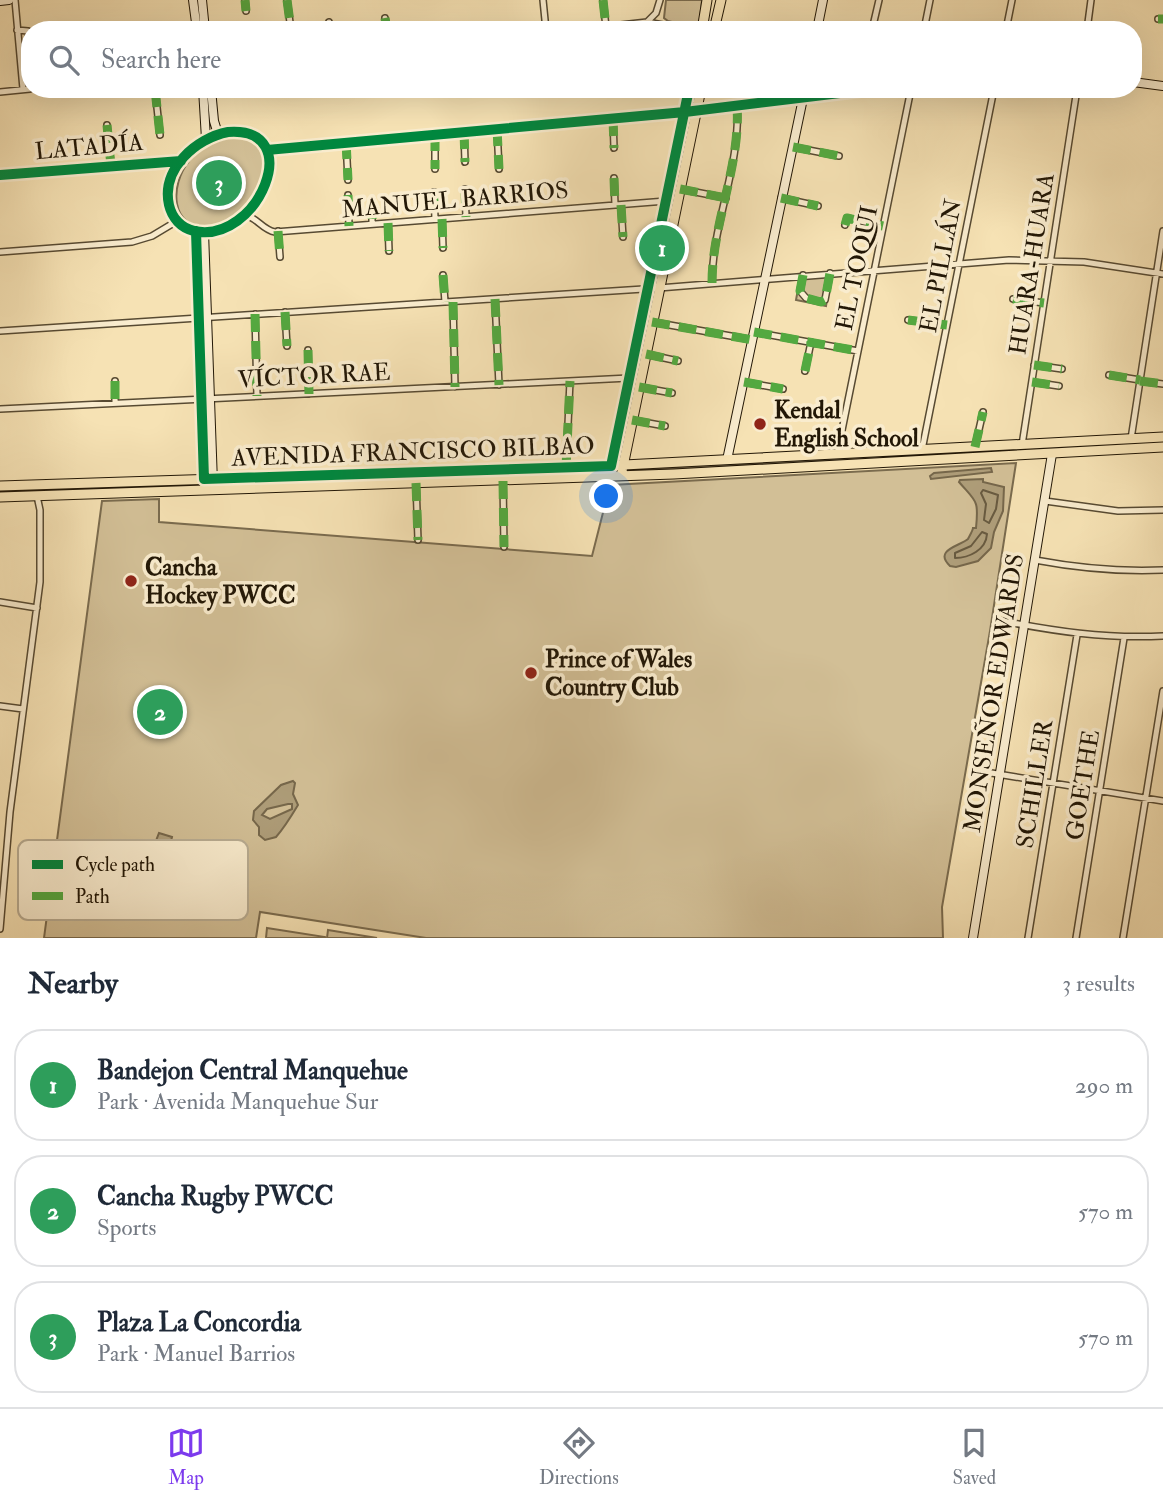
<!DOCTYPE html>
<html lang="en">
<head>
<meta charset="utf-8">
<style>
  body { margin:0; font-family:"IM FELL Double Pica",serif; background:#f6f6f7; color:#1f2937 }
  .you { position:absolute; left:607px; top:497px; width:24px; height:24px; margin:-18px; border:5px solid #fff; border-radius:50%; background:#1a73e8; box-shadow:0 0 0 10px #1a73e833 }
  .badge { display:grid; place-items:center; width:46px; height:46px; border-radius:50%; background:#7c3aed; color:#fff; font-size:23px; font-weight:700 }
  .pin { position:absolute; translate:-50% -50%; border:4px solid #fff; box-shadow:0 2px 7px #0006 }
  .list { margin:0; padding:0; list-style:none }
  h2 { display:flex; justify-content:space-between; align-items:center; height:91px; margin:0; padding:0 28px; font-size:30px }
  h2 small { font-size:23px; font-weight:400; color:#747a83 }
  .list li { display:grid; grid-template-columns:46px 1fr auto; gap:21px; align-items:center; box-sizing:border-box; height:112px; margin:0 14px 14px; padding:0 14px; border:2px solid #e0e1e3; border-radius:28px }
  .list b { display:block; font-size:26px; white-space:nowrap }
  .list p { margin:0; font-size:23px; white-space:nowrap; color:#747a83 }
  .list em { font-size:23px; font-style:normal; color:#747a83 }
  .icon { flex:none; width:38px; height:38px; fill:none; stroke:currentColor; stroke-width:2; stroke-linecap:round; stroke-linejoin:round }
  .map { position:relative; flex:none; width:1163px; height:938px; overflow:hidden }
  .search { position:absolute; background:#fff; box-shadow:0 7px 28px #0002; left:21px; right:21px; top:21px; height:77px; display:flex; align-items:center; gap:18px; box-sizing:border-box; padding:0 24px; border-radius:28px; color:#747a83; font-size:26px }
  .sheet { height:469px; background:#fff }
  nav { display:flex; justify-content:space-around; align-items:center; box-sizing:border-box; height:98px; border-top:2px solid #e0e1e3; background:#fff; font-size:19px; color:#747a83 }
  nav a { display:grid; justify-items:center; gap:4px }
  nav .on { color:#7c3aed }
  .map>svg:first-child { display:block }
</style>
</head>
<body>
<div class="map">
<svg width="1163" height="938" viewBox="0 0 1163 938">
  <defs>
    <pattern id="grass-tufts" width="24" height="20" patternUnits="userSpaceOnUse" patternTransform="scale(1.75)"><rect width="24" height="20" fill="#d2bf96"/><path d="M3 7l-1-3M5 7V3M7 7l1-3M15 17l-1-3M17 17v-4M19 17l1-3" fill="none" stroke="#b4a380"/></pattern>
  </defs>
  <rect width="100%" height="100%" fill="#f6e2b4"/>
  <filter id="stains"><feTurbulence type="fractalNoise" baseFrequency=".00286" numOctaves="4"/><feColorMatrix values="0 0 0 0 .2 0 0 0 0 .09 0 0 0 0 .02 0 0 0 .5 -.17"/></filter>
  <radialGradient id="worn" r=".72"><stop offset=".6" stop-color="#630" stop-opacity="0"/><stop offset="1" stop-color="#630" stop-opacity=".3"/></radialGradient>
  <!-- grass -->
  <path fill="url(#grass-tufts)" stroke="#7a6b4e" stroke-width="2" d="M1163,440v2l-34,2 -493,27v-2z
    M530,473l-12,3 -302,8v-1z"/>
  <!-- park -->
  <path fill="#d2bf96" stroke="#7a6b4e" stroke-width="2" d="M666,0h36l-3,29 -31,-8 -4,-3z
    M694,89h5l-10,32 -68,336h-3z
    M230,137c63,-5 31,82 -20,89 -41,5 -40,-42 -21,-65 10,-13 25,-20 41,-24z
    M831,276l-5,30 -30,-6 4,-22z
    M1016,463l-26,168 -48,276 1,31h-517l-166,-26 -4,26h-212l58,-437 57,-2v23l433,34 18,-71z
    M267,928l58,9v1h-59z
    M328,930l49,8h-50z"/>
  <!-- water -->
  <path fill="#ae9d79" stroke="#76674b" stroke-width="2" fill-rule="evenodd" d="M991,468l1,4 -61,7 -1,-3 4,-3z
    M983,479v3l21,5 -1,24 -9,21 -3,16 -13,13 -22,6 -6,-1c-17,-16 10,-20 18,-27 1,-2 5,-9 5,-11h3c3,-29 0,-26 -17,-46l1,-2z
    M293,781l2,2 -2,11 5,11c-6,10 -14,23 -22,32l-11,3 -6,-5v-8l-6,-7 1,-9 27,-26zM288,804h4v5l-22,10 -8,-4 5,-6z
    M159,833l13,4 -2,8 10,4 -3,7 -15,-4 -1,6 9,3 -7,20 -11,-4 1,-5 -6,-2 3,-11 7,2 4,-12 -7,-3z"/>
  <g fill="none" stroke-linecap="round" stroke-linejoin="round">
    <!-- shore -->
    <path stroke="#685a40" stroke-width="2" d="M983,490l15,5 -2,14 -7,14 -5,-3 2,-16 -5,-11z
      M982,532l5,2c-1,16 -18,24 -32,24v-5l16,-7z"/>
    <defs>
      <path id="street" d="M15,0l8,89
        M245,0l1,11
        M287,0l4,30
        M543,0l3,30
        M603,0l3,27
        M385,18l2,12
        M1158,19h5
        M329,22l1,8
        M647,22l9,-9 4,-13
        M17,30l11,1 2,21
        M577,30l70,-8 42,8
        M872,30l7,-30
        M924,30l6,-30
        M1006,30l6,-30
        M1087,30l4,-30
        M155,89l5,46
        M0,92l30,-3
        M613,118l1,30
        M107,125l4,41
        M497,128l2,41
        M464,131l1,31
        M435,133v36
        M346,141l2,39
        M793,147l46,9
        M614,178l1,27
        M465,189l1,28
        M680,189l46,9
        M434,192l1,27
        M348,195l1,31
        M781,198l37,8
        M372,201v23
        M621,205l2,32
        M244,215c12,1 18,15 31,17l391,-31
        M442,219l1,29
        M388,223l1,28
        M845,225l2,-7 36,8
        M278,231l2,26
        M0,252l132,-10 20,-6 25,-15
        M443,275l2,27
        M803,275l-3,16 6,7 15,4 4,-2 5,-27
        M712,283c0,-60 29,-117 25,-178
        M495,299l4,86
        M1013,299l31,4
        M453,302l2,85
        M285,312l2,34
        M255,314l2,82
        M908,320l39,5
        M653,322l100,18
        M0,331l659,-43 350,-28 75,2 79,12
        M754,332l104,19
        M308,350l1,44
        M646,354l32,7
        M1034,365l28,4
        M805,371l6,-29
        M1109,375l31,5
        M115,381v22
        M1140,381l23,3
        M744,382l39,7
        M1032,382l27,4
        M639,387l33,6
        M0,409l629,-31
        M632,420l33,6
        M1131,439l32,-208
        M1022,445l55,-356
        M975,447l8,-35
        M922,450l72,-361
        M837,455l74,-366
        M566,468l4,-87
        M503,481l1,66
        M416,483l2,57
        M1045,501l73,10 45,-1
        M1035,560c43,8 84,12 128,10
        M0,602l37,6
        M997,620c57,11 108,19 166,16
        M0,706l23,3
        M973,770l190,31
        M0,929l10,-117 30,-230v-72l-3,-14
        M1028,938l49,-303
        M1076,938l48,-300
        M1123,938l40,-247"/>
      <path id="secondary" d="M193,0l4,30
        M202,0l3,30
        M0,1l9,-1
        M817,30l6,-30
        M1133,82l30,4
        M203,89l3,50
        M211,89l3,32 4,13
        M228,132c80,-6 30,113 -34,99 -13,-3 -22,-13 -25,-26 -8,-36 27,-67 59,-73z
        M267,150l418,-38 188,-23
        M0,175l181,-14
        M196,231l8,253
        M204,232l9,251
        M727,460l78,-371
        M973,938l79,-484"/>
      <path id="primary" d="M702,30l5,-30
        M714,30l7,-30
        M610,471l79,-382
        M622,471l79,-382
        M0,486l566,-18 597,-31
        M0,497l674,-23 489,-27"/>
    </defs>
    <!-- street casing -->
    <use href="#street" stroke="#574a32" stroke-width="8"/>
    <!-- secondary casing -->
    <use href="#secondary" stroke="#221706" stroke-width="10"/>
    <!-- primary casing -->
    <use href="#primary" stroke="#221706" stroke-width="11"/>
    <!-- street -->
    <use href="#street" stroke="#f9ecce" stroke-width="5"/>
    <!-- secondary -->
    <use href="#secondary" stroke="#f9ecce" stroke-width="8"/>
    <!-- primary -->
    <use href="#primary" stroke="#f6e2b4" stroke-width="9"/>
    <!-- quiet -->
    <path stroke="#53a940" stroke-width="9" stroke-dasharray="18 9" stroke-linecap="butt" d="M245,0l1,11
      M287,0l4,30
      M603,0l3,27
      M385,18l2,12
      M1158,19h5
      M329,22l1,8
      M619,25l1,5
      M594,28v2
      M155,89l5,46
      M613,118l1,30
      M107,125l4,41
      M497,128l2,41
      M464,131l1,31
      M435,133v36
      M346,141l2,39
      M793,147l46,9
      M614,178l1,27
      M465,189l1,28
      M680,189l46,9
      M434,192l1,27
      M348,195l1,31
      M781,198l37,8
      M372,201v23
      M621,205l2,32
      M442,219l1,29
      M388,223l1,28
      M845,225l2,-7 36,8
      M278,231l2,26
      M443,275l2,27
      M803,275l-3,16 6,7 15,4 4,-2 5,-27
      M712,283c0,-60 29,-117 25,-178
      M495,299l4,86
      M1013,299l31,4
      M453,302l2,85
      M285,312l2,34
      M255,314l2,82
      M908,320l39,5
      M652,322l101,18
      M754,332l104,19
      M308,350l1,44
      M646,354l32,7
      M1034,365l28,4
      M805,371l6,-29
      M1109,375l31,5
      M115,381v22
      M1140,381l23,3
      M744,382l39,7
      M1032,382l27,4
      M639,387l33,6
      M632,420l33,6
      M975,447l8,-35
      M566,468l4,-87
      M503,481l1,66
      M416,483l2,57"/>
    <defs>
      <path id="cycleway" d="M228,132c80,-6 30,113 -34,99 -13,-3 -22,-13 -25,-26 -8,-36 27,-67 59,-73z
        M267,150l418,-38 188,-23
        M0,175l181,-14
        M196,231l8,248 407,-13 78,-377"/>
    </defs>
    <!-- cycleway casing -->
    <use href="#cycleway" stroke="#f9ecce" stroke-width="15"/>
    <!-- cycleway -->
    <use href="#cycleway" stroke="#00873e" stroke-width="10"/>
  </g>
  <!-- markers -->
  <g fill="#8f2418" stroke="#f9ecce" stroke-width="2.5">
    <circle cx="760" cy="424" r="7"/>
    <circle cx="131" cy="581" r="7"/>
    <circle cx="531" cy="673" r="7"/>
  </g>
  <g text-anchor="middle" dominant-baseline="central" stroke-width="7" stroke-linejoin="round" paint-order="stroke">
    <!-- street labels -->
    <g font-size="24" fill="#221706" stroke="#f9ecce">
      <text transform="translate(89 147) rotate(-5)">LATADÍA</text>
      <text transform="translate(455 200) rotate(-5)">MANUEL BARRIOS</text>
      <text transform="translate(1032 264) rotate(-81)">HUARA-HUARA</text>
      <text transform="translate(941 266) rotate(-79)">EL PILLÁN</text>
      <text transform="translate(857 268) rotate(-78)">EL TOQUI</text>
      <text transform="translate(314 376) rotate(-3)">VÍCTOR RAE</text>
      <text transform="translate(413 452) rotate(-2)">AVENIDA FRANCISCO BILBAO</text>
      <text transform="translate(994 693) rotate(-81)">MONSEÑOR EDWARDS</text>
      <text transform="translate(1035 784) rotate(-81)">SCHILLER</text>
      <text transform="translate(1083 785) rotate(-81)">GOETHE</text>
    </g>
    <!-- poi labels -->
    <g font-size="24" font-weight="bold" fill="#221706" stroke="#f9ecce" text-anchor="start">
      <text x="774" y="410">Kendal<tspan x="774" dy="28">English School</tspan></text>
      <text x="145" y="567">Cancha<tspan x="145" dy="28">Hockey PWCC</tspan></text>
      <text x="545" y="659">Prince of Wales<tspan x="545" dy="28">Country Club</tspan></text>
    </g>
  </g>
  <!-- legend -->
  <rect x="18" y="840" width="230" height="80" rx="10" fill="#f9ecce" stroke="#b8ac92" stroke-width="2"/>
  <rect x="32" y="860" width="31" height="9" fill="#00873e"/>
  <rect x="32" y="892" width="31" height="8" fill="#53a940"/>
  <g font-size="19" fill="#221706">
    <text x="75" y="871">Cycle path</text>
    <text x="75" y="903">Path</text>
  </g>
  <rect width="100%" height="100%" filter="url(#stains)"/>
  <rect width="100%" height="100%" fill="url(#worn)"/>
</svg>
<div class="you"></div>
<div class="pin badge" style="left:662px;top:248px;background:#2e9e5b">1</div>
<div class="pin badge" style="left:160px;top:712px;background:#2e9e5b">2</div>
<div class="pin badge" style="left:219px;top:183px;background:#2e9e5b">3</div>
<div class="search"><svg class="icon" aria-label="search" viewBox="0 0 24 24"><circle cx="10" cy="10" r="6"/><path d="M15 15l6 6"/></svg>Search here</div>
</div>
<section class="sheet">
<h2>Nearby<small>3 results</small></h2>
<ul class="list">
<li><span class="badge" style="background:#2e9e5b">1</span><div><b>Bandejon Central Manquehue</b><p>Park · Avenida Manquehue Sur</p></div><em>290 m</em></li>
<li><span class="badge" style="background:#2e9e5b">2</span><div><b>Cancha Rugby PWCC</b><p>Sports</p></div><em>570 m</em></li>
<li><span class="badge" style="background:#2e9e5b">3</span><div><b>Plaza La Concordia</b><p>Park · Manuel Barrios</p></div><em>570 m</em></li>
</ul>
</section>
<nav>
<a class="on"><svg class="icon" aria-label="map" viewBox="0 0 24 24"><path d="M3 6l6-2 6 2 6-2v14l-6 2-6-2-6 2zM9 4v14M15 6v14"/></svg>Map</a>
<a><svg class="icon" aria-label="directions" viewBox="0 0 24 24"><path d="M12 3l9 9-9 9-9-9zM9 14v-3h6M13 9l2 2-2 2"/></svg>Directions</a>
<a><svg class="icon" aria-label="saved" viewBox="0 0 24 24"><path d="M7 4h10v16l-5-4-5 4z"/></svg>Saved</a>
</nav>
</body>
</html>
